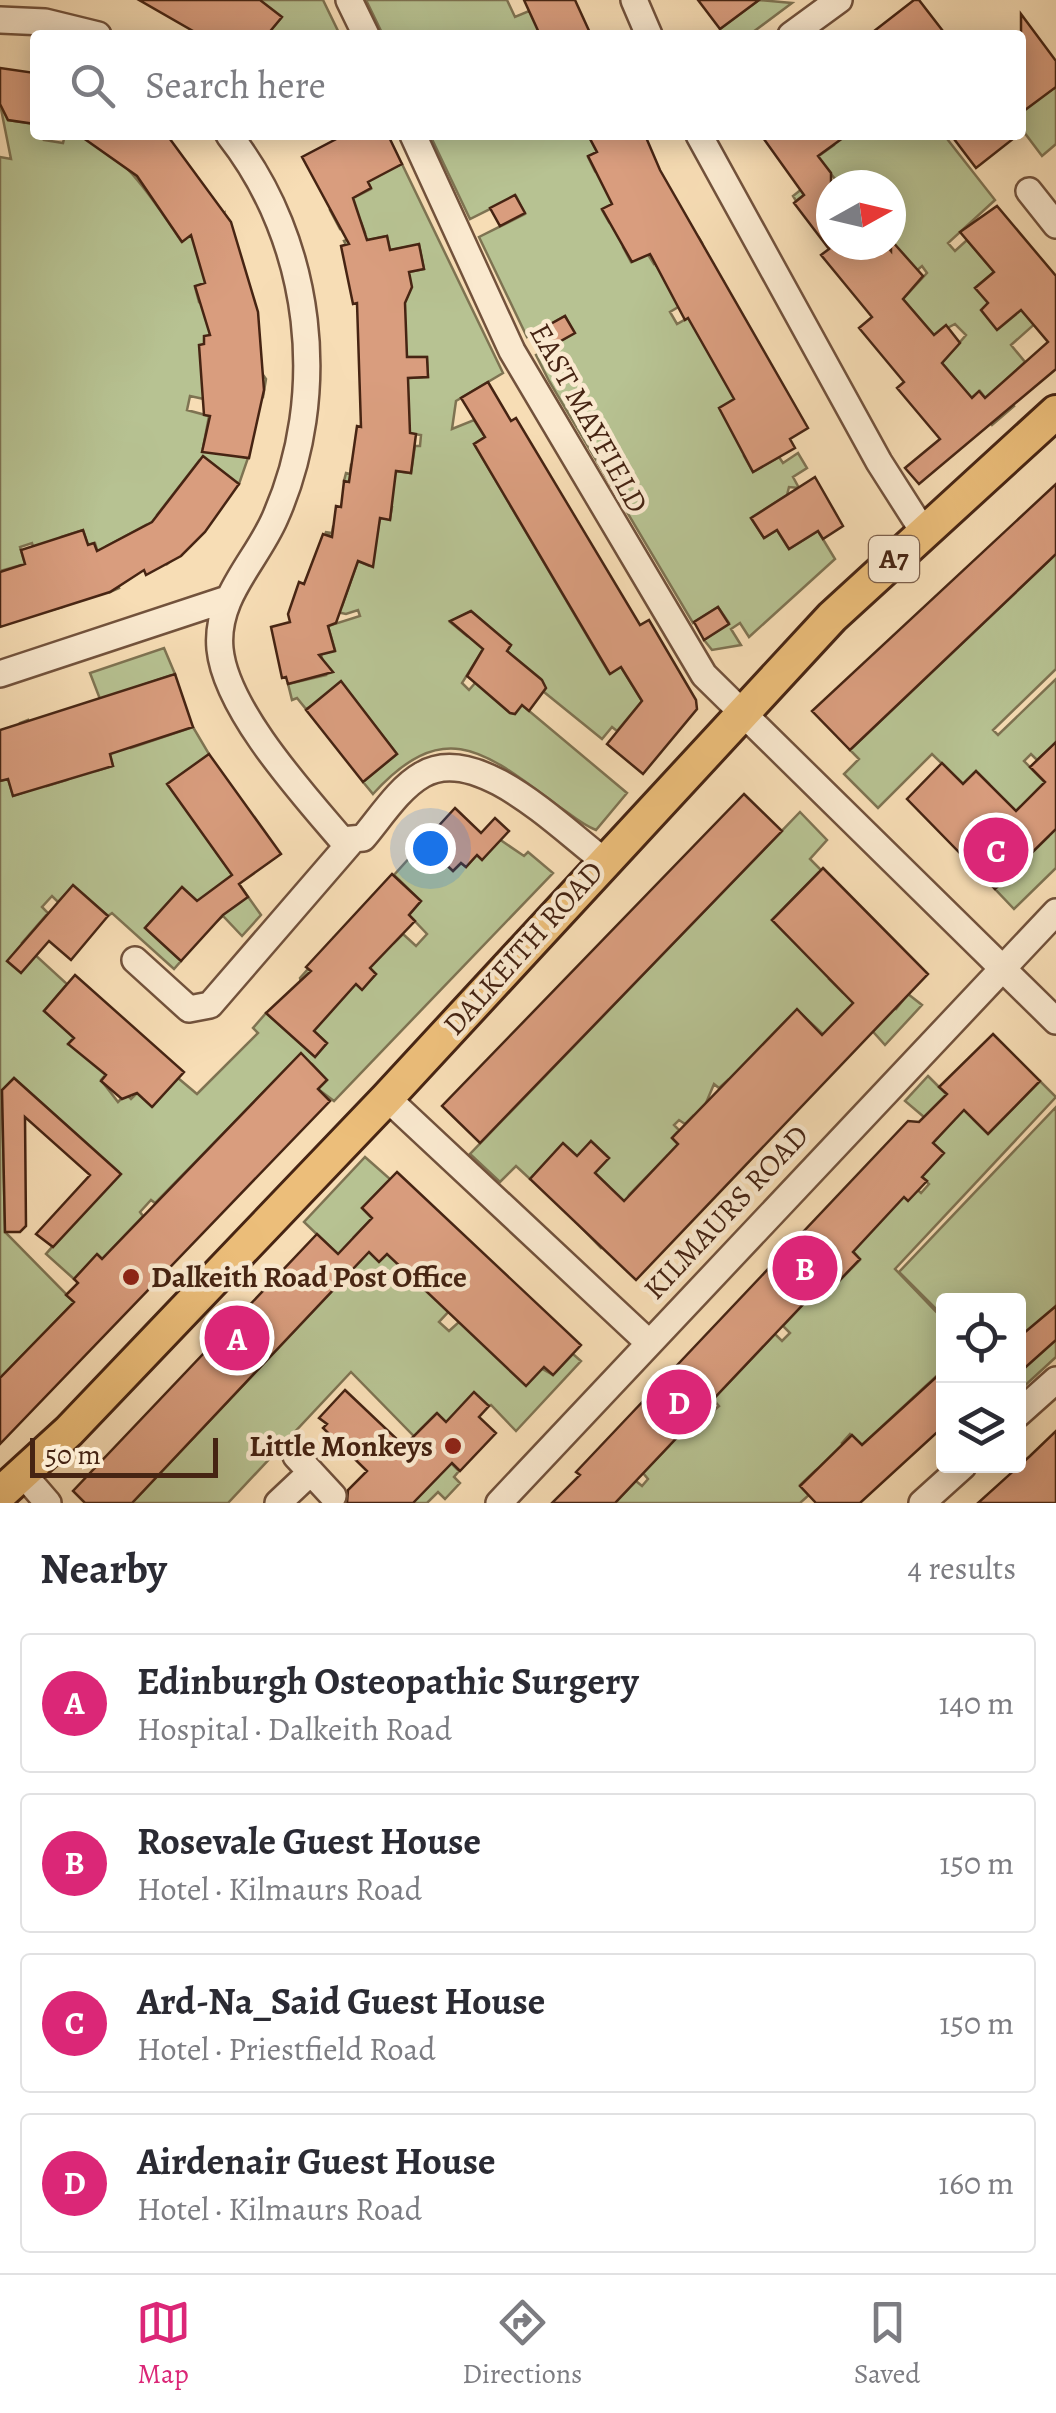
<!DOCTYPE html>
<html lang="en">
<head>
<meta charset="utf-8">
<style>
  body { margin:0; font-family:Alegreya,serif; background:#f2f2f3; color:#2b2b33 }
  .controls { position:absolute; right:30px; bottom:30px; display:grid; overflow:hidden; border-radius:10px; box-shadow:0 5px 25px #0003 }
  .controls button { width:90px; height:90px; display:grid; place-items:center; padding:0; border:0; border-bottom:2px solid #e1e1e2; background:#fff; color:#2b2b33; font:50px sans-serif }
  .compass { position:absolute; left:816px; top:170px; width:90px; height:90px; border-radius:50%; background:#fff; box-shadow:0 5px 25px #0003; rotate:82deg }
  .scale { position:absolute; left:30px; bottom:25px; width:188px; box-sizing:border-box; padding-left:10px; border:5px solid #462413; border-top:0; font-size:28px; line-height:35px; white-space:nowrap; color:#462413; -webkit-text-stroke:8px #fae9cf; paint-order:stroke }
  .you { position:absolute; left:430px; top:848px; width:35px; height:35px; margin:-25px; border:8px solid #fff; border-radius:50%; background:#1a73e8; box-shadow:0 0 0 15px #1a73e833 }
  .badge { display:grid; place-items:center; width:65px; height:65px; border-radius:50%; background:#db2777; color:#fff; font-size:32px; font-weight:700 }
  .pin { position:absolute; translate:-50% -50%; border:5px solid #fff; box-shadow:0 2px 10px #0006 }
  .list { margin:0; padding:0; list-style:none }
  h2 { display:flex; justify-content:space-between; align-items:center; height:130px; margin:0; padding:0 40px; font-size:42px }
  h2 small { font-size:32px; font-weight:400; color:#7c7c81 }
  .list li { display:grid; grid-template-columns:65px 1fr auto; gap:30px; align-items:center; box-sizing:border-box; height:140px; margin:0 20px 20px; padding:0 20px; border:2px solid #e1e1e2; border-radius:10px }
  .list b { display:block; font-size:38px; white-space:nowrap }
  .list p { margin:0; font-size:32px; white-space:nowrap; color:#7c7c81 }
  .list em { font-size:32px; font-style:normal; color:#7c7c81 }
  .icon { flex:none; width:55px; height:55px; fill:none; stroke:currentColor; stroke-width:2; stroke-linecap:round; stroke-linejoin:round }
  .map { position:relative; flex:none; width:1056px; height:1503px; overflow:hidden }
  .search { position:absolute; background:#fff; box-shadow:0 5px 25px #0003; left:30px; right:30px; top:30px; height:110px; display:flex; align-items:center; gap:25px; box-sizing:border-box; padding:0 35px; border-radius:10px; color:#7c7c81; font-size:38px }
  .sheet { height:770px; background:#fff }
  nav { display:flex; justify-content:space-around; align-items:center; box-sizing:border-box; height:140px; border-top:2px solid #e1e1e2; background:#fff; font-size:28px; color:#7c7c81 }
  nav a { display:grid; justify-items:center; gap:5px }
  nav .on { color:#db2777 }
  .map>svg:first-child { display:block }
</style>
</head>
<body>
<div class="map">
<svg width="1056" height="1503" viewBox="0 0 1056 1503">
  <rect width="100%" height="100%" fill="#f7ddb5"/>
  <filter id="stains"><feTurbulence type="fractalNoise" baseFrequency=".002" numOctaves="4"/><feColorMatrix values="0 0 0 0 .2 0 0 0 0 .09 0 0 0 0 .02 0 0 0 .5 -.17"/></filter>
  <radialGradient id="worn" r=".72"><stop offset=".6" stop-color="#630" stop-opacity="0"/><stop offset="1" stop-color="#630" stop-opacity=".3"/></radialGradient>
  <!-- green -->
  <path fill="#b7c292" stroke="#7e7352" stroke-width="2.5" d="M237,0h86l17,35h-73l14,-17z
    M366,0h141l8,17 14,-6 17,24h-163z
    M759,0l33,3 -43,32h-25l-4,-6z
    M1056,87v57l-14,12 -21,-28v-19z
    M0,104l8,16 27,4v11h10l-1,5 19,3 2,-8c50,0 91,69 116,106l43,-28 -18,70 -11,4 4,15 11,-3 56,80 -3,18 -46,-10 -4,14 -23,-5 -3,14 22,6 -6,32 45,10 -9,26 -40,-23 -42,54 15,45 -5,4 -21,-39 -39,21 15,28 -7,4 4,10 -9,4 -15,-49 -7,2 -5,-15 -22,7 -14,22 16,48 -11,3 -20,-67 -12,4 5,17 -25,7v-414l11,2z
    M430,135h158l9,17 -9,5 7,14 9,-4 17,32 -19,11 7,12 16,-8 -2,33 8,15 16,-9 7,11 45,-26 3,5 -44,23 64,15 -52,31 7,12 11,-6 70,29 -2,101 -12,8 9,16 26,-15 4,6 15,-10 9,15 -14,9 6,11 -10,-1 -2,8 -36,23 13,20 13,-8 12,19 29,-18 17,28 -86,78 -9,-14 -9,6 10,16 -29,5 -8,-10 25,-17 -11,-16 -25,16 -144,-242 -13,-26 38,-22 -9,-17 -38,21 -48,-100 46,-23 -9,-18 -46,23z
    M831,135h113l51,65 -47,43 7,8 12,-11 27,32 -19,16c16,19 41,7 63,33l-27,24 14,17 -27,25 16,19 -22,19 -10,-13 8,-8 -10,-13 -9,7 -29,-35 24,-28 -11,-11 -21,11 -31,-36 24,-26 -5,-7 -37,31 4,-48 5,-4 -3,-60h-51l-9,-11 -35,27 -3,-5 25,-20 -9,-13 25,-18z
    M402,164l101,209 -47,28 -4,28 22,-9 11,17 -11,7 135,229 12,-6 21,34 -25,30 -5,-4 -10,12 -58,-47 -3,-13 -34,-28 4,-6 -40,-34 -21,11 17,14 9,-11 8,23 -22,35 7,7 7,-8 33,30 13,-7 105,88 -31,37c-14,-5 -27,-17 -39,-25 -72,-53 -112,-90 -184,-11l-10,-12 34,-28 -53,-68 -38,23 -9,-11 -5,2 -4,-16 38,-9 -5,-21 14,-4 -7,-24 32,-10 -2,-6 -12,4 -29,-6 25,-2 16,-45 12,5 -45,-34 7,1 1,-6 44,6 3,-15 10,1 2,-12 -17,-3 -31,-23 2,-8 4,1 1,-9 60,8 4,-27h5l1,-11 -21,-3 8,-54 20,-1 -1,-20h-20l-30,-38 32,-47 15,-3 -5,-24 -29,5 -3,-14 -41,9 -2,-4 21,-8 -4,-11 -21,7 -10,-19 41,-21 -5,-11z
    M1056,554v115l-63,61 5,5 58,-56v69l-3,-2 -16,14 -6,-6 -7,7 32,33v74l-42,41 -19,-20 53,-52 -28,-30 -21,20 -10,-43 -13,-13 -13,13 -31,-30 -54,54 -34,-34 15,-15 -9,-9z
    M164,648l11,26 -74,25 24,31 6,18 62,-21 16,27 3,92 49,69 -19,21 -19,-20 -5,4 -36,-33 -37,41 36,33 -7,8 -62,-56 -4,3 -35,-30 -15,16 -6,-6 -10,11 6,6 -26,30 45,41 -23,27 30,26 -5,7 71,-8 -39,44 17,22 8,-8 5,5 6,-6 16,13 25,-28 19,16 61,-61 -5,-5 13,-15 49,44 12,-14 -13,-12 -14,-53 8,-9 31,27 13,-15 10,8 14,-15 -40,-36 58,5 9,-9 13,12 11,-12 -18,-19 12,-14 -27,-26 29,-32 30,28 8,-8 5,4 11,-12 5,5 17,-21 25,17 4,-4 25,21 -219,228 -16,-12 9,-9 -15,-16h-21l-136,139 -4,-3 -11,12 3,4 -41,43 -4,-4 -24,24 -28,-25 72,-83 -104,-93 -12,13 3,141 69,70 -74,76v-597l8,-2 5,17 18,-6 -11,-67 8,-3 19,66 20,-6 -4,-15 33,6 17,-5 -18,-65 5,-2 -10,-26z
    M800,812l27,28 -17,19 11,11 -49,50 14,14 8,-7 72,15 -37,37 14,14 53,16 12,-15 14,11 -37,40 -19,-21 -41,12 -28,-26 -41,97 -28,-27 -9,8 -5,-4 -8,19 12,12 -12,13 -13,-12 -8,8 -6,-4 -5,5 5,5 -7,8 27,27 -32,-9 -38,39 -13,37 -15,16 -25,-26 32,-36 -15,-15 16,-13 -18,-17 -12,17 -16,-14 -33,35 -14,-13 -16,16 -30,-28z
    M928,1076l26,26 33,3 -13,15 14,14 52,-53 16,16 -161,172 48,50v51l-81,75 -12,-11 -8,9 11,11 -37,16 -16,15 9,10 -9,8h-185l21,-22 6,5 6,-7 -5,-6 26,-27 -17,-17 10,-9 17,15 26,-27 6,5 8,-7 -6,-7 62,-65 7,7 8,-8 -7,-7 47,-50 8,6 22,-22 -7,-9 60,-65 8,7 8,-9 -7,-7 11,-34 19,-21 -28,-5 -19,-16z
    M1056,1107v250l-37,34 -1,-91h-74l-1,16 -44,-44z
    M365,1157l25,22 -28,29 10,10 -18,19 25,24 19,-19 20,25 -8,9 15,14 41,3 -27,29 10,9 10,-9 94,53 20,-21 8,7 -65,70 -25,-26 -45,17 -10,-8 -17,17 40,40 -5,6 6,6 -15,16 -7,-7 -11,11h-15l33,-35 -94,-96 -123,131h-96l221,-234 -49,-47z"/>
  <!-- building -->
  <path fill="#d99d7e" stroke="#462413" stroke-width="2.5" d="M139,0h121l22,17 -15,18h-67z
    M524,0h51l16,35h-51z
    M698,0h61l-39,29z
    M914,0h5l27,35h-77z
    M1021,14l35,47v26l-35,26z
    M0,68l35,5v51l-27,-4 -8,-16z
    M79,135h88l64,87 27,90 6,78 -15,68 -47,-6 8,-36 -6,-1 -5,-70 5,-1v-8l6,-1 -15,-49 10,-3 -14,-48 -9,7 -45,-66z
    M344,135h44l14,29 -34,18 3,6 -18,10 14,42 20,-4 3,14 29,-6 5,25 -15,3 3,15 -7,16 2,54h20l1,20 -20,1 2,55 6,1 -5,39 -15,-2 -6,49 -10,-2 -7,49 -15,-6 -22,62 -8,3 7,25 -16,4 14,17 -45,12 -2,-7 -4,1 -11,-51 19,-5 -2,-8 11,-32 5,2 19,-50 9,3 4,-31 5,1 3,-26 5,1 8,-56 4,1 -4,-124 -4,1 -12,-58 8,-2 -47,-87z
    M588,135h57l15,35 148,258 -18,11 5,9 -42,24 -34,-64 15,-9 -46,-81 -3,2 -35,-66 -18,8 -30,-53 10,-5 -24,-48 9,-4z
    M761,135h86l-29,21 13,17v74l55,-2 5,6v-11l32,36 -20,23 31,36 12,-10 14,18 -18,20 30,35 7,-7 6,7 63,-56 -27,-32 -24,20 -16,-20 7,-7 -13,-15 19,-16 -34,-40 37,-26 59,70v93l-137,115 -14,-16 35,-29 -43,-51 7,-6 -45,-54 13,-11 -51,-62 8,-6 -35,-46 10,-8z
    M951,135h67l-42,33z
    M515,195l10,18 -25,13 -10,-18z
    M565,316l10,17 -34,19 -10,-17z
    M488,382l23,39 5,-3 124,207 9,-5 47,80 1,9 -54,65 -36,-30 35,-43 -21,-34 -11,7 -136,-230 11,-7 -24,-39z
    M203,456l36,28 -34,48 -24,24 -35,19 -2,-5 -34,22 -110,35v-55l25,-8 -4,-14 62,-20 5,15 6,-2 3,8 55,-29z
    M815,477l28,49 -20,13 -5,-8 -29,18 -12,-19 -13,8 -13,-20z
    M1056,484v70l-206,196 -38,-39z
    M718,607l11,17 -25,16 -10,-18z
    M471,611l40,34 -4,6 35,29 4,8 -17,23 -7,-6 -7,9 -5,-1 -43,-37 16,-27 -33,-28z
    M175,674l18,53 -83,27 3,12 -100,30 -5,-17 -8,2v-51z
    M341,681l56,73 -34,28 -57,-72z
    M1056,742v87l-61,60 -88,-90 35,-36 21,21 13,-13 40,40 29,-29 -15,-15z
    M209,754l72,100 -42,30 9,13 -25,18 -42,46 -36,-33 37,-41 15,14 35,-26 -65,-91z
    M744,794l38,37 -302,312 -38,-37z
    M455,808l26,25 14,-15 14,13 -27,29 -5,-5 -11,12 -5,-4 -8,8 -30,-28z
    M823,868l105,106 -292,306 -106,-101 33,-36 14,13 14,-15 18,17 -14,15 29,28 54,-57 -6,-6 125,-129 25,26 31,-32 -81,-83z
    M392,874l29,27 -12,14 6,6 -45,47 6,6 -14,16 -6,-6 -42,47 13,12 -12,14 -49,-44 45,-42 -5,-4z
    M73,885l35,31 -37,44 -22,-19 -28,32 -14,-12z
    M75,975l109,97 -32,35 -15,-14 -15,6 -21,-18 5,-6 -38,-31 6,-6 -30,-27z
    M993,1034l47,47 -52,53 -24,-24 -31,33 11,10 -22,24 5,4 -19,20 -4,-4 -51,55 7,7 -23,24 -7,-7 -215,227h-63l28,-28 -4,-3 332,-351 11,1 28,-28 -8,-7z
    M301,1053l26,27 -9,9 12,12 -330,343v-66l74,-76 -8,-7 12,-12 -4,-4 23,-25 5,5z
    M14,1078l107,96 -68,73 -17,-13 54,-59 -65,-58 1,109 -6,6h-15l-3,-142z
    M397,1172l184,173 -28,30 -9,-8 -18,19 -139,-132 -8,8 -10,-10 -237,251h-47l-12,-12 244,-257 21,20 34,-36 -10,-10z
    M1056,1306v34l-38,34v-36z
    M944,1370v56l-84,77h-44l-16,-17 52,-51 10,10z
    M345,1390l59,56 33,-33 9,9 28,-30 15,14 -10,11 17,16 -36,38 -8,-8 -39,40h-66l1,-13 19,-19 -44,-43 4,-4 -8,-6z
    M1056,1431v72h-78l52,-47z"/>
  <g fill="none" stroke-linecap="round" stroke-linejoin="round">
    <defs>
      <path id="minor" d="M349,0l17,35
        M634,0l15,35
        M0,20l45,2 53,13
        M791,35l48,-35
        M229,135c84,107 101,259 46,383 -19,44 -60,79 -55,131 6,61 83,145 122,191l21,-2c17,-20 36,-50 59,-63 55,-33 138,53 181,85
        M413,135l99,216 192,324 352,346
        M699,135l180,327 44,69
        M1029,191l27,34
        M0,674l227,-75
        M135,960l54,49 21,-4 140,-162
        M387,1098l261,244
        M1018,1414l38,-34
        M296,1456l37,40
        M23,1474l25,29
        M278,1503l33,-31
        M499,1503l557,-591
        M922,1503l41,-37"/>
      <path id="major" d="M0,1494l69,-63 318,-333 445,-481 224,-205"/>
    </defs>
    <!-- minor casing -->
    <use href="#minor" stroke="#72523c" stroke-width="30"/>
    <!-- major casing -->
    <use href="#major" stroke="#462413" stroke-width="38"/>
    <!-- minor -->
    <use href="#minor" stroke="#fae9cf" stroke-width="25"/>
    <!-- major -->
    <use href="#major" stroke="#ecbe7a" stroke-width="32"/>
  </g>
  <!-- markers -->
  <g fill="#8f2418" stroke="#fae9cf" stroke-width="4">
    <circle cx="131" cy="1277" r="10"/>
    <circle cx="453" cy="1446" r="10"/>
  </g>
  <g text-anchor="middle" dominant-baseline="central" stroke-width="9" stroke-linejoin="round" paint-order="stroke">
    <!-- shield labels -->
    <rect fill="#fae9cf" stroke="#7c5f4b" stroke-width="2.5" x="869" y="536" width="50" height="46" rx="8"/>
    <g font-size="28" font-weight="bold" fill="#462413">
      <text x="894" y="559">A7</text>
    </g>
    <!-- street labels -->
    <g font-size="30" fill="#462413" stroke="#fae9cf">
      <text transform="translate(589 418) rotate(61)">EAST MAYFIELD</text>
      <text transform="translate(523 948) rotate(-48)">DALKEITH ROAD</text>
      <text transform="translate(726 1212) rotate(-47)">KILMAURS ROAD</text>
    </g>
    <!-- poi labels -->
    <g font-size="30" font-weight="bold" fill="#462413" stroke="#fae9cf" text-anchor="start">
      <text x="151" y="1277">Dalkeith Road Post Office</text>
      <text x="433" y="1446" text-anchor="end">Little Monkeys</text>
    </g>
  </g>
  <rect width="100%" height="100%" filter="url(#stains)"/>
  <rect width="100%" height="100%" fill="url(#worn)"/>
</svg>
<div class="controls">
<button><svg class="icon" aria-label="locate" viewBox="0 0 24 24"><circle cx="12" cy="12" r="6"/><path d="M12 2v4M12 18v4M2 12h4M18 12h4"/></svg></button>
<button><svg class="icon" aria-label="layers" viewBox="0 0 24 24"><path d="M12 4l9 5-9 5-9-5zM3 14l9 5 9-5"/></svg></button>
</div>
<svg class="compass" viewBox="-18 -18 36 36"><path d="M0-13l5 13h-10z" fill="#e53935"/><path d="M0 13l5-13h-10z" fill="#7c7c81"/></svg>
<div class="scale">50 m</div>
<div class="you"></div>
<div class="pin badge" style="left:237px;top:1338px">A</div>
<div class="pin badge" style="left:805px;top:1268px">B</div>
<div class="pin badge" style="left:996px;top:850px">C</div>
<div class="pin badge" style="left:679px;top:1402px">D</div>
<div class="search"><svg class="icon" aria-label="search" viewBox="0 0 24 24"><circle cx="10" cy="10" r="6"/><path d="M15 15l6 6"/></svg>Search here</div>
</div>
<section class="sheet">
<h2>Nearby<small>4 results</small></h2>
<ul class="list">
<li><span class="badge">A</span><div><b>Edinburgh Osteopathic Surgery</b><p>Hospital · Dalkeith Road</p></div><em>140 m</em></li>
<li><span class="badge">B</span><div><b>Rosevale Guest House</b><p>Hotel · Kilmaurs Road</p></div><em>150 m</em></li>
<li><span class="badge">C</span><div><b>Ard-Na_Said Guest House</b><p>Hotel · Priestfield Road</p></div><em>150 m</em></li>
<li><span class="badge">D</span><div><b>Airdenair Guest House</b><p>Hotel · Kilmaurs Road</p></div><em>160 m</em></li>
</ul>
</section>
<nav>
<a class="on"><svg class="icon" aria-label="map" viewBox="0 0 24 24"><path d="M3 6l6-2 6 2 6-2v14l-6 2-6-2-6 2zM9 4v14M15 6v14"/></svg>Map</a>
<a><svg class="icon" aria-label="directions" viewBox="0 0 24 24"><path d="M12 3l9 9-9 9-9-9zM9 14v-3h6M13 9l2 2-2 2"/></svg>Directions</a>
<a><svg class="icon" aria-label="saved" viewBox="0 0 24 24"><path d="M7 4h10v16l-5-4-5 4z"/></svg>Saved</a>
</nav>
</body>
</html>
